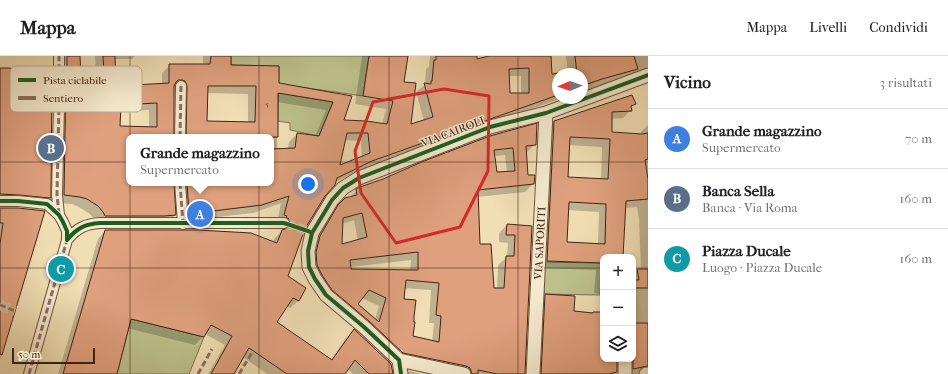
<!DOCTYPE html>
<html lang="it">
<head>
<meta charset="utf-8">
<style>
  body { margin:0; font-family:"IM FELL French Canon",serif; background:#f2f2f2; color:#202124 }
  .controls { position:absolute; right:12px; bottom:12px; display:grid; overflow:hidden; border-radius:8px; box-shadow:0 2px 6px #0003 }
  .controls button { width:36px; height:36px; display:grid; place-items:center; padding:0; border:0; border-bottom:1px solid #e0e0e0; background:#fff; color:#202124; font:20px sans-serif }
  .compass { position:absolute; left:552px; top:12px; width:36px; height:36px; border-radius:50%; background:#fff; box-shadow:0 2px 6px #0003; rotate:268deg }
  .scale { position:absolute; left:12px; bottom:10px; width:83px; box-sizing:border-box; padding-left:4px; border:2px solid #422311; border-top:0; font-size:11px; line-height:14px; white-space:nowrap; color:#422311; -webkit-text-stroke:3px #f5eacf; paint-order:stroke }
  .you { position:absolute; left:308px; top:128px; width:14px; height:14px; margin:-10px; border:3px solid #fff; border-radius:50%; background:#1a73e8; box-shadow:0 0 0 6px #1a73e833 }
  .badge { display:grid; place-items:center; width:26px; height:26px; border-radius:50%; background:#d93025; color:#fff; font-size:13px; font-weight:700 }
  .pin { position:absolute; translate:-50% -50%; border:2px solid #fff; box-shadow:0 1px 4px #0006 }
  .popup { position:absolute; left:126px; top:78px; width:148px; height:52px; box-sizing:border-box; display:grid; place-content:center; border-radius:8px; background:#fff; filter:drop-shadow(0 1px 3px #0005); font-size:13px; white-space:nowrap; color:#757577 }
  .popup b { font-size:15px; color:#202124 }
  .popup::after { content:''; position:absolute; left:50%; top:100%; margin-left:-8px; border:8px solid transparent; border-top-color:#fff }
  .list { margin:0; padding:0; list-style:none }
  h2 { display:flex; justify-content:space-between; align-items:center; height:52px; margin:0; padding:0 16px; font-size:17px }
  h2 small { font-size:13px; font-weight:400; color:#757577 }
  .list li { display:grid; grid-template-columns:26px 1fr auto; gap:12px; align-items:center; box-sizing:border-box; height:60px; padding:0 16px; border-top:1px solid #e0e0e0 }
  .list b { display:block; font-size:15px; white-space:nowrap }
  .list p { margin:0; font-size:13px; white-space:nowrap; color:#757577 }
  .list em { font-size:13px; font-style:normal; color:#757577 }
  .icon { flex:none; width:22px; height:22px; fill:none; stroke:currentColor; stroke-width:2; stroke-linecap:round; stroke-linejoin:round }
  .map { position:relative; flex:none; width:648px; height:318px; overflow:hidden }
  header { display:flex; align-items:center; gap:24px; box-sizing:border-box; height:56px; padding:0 20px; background:#fff; border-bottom:1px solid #e0e0e0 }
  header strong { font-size:19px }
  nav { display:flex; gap:22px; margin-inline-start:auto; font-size:14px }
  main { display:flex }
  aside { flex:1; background:#fff }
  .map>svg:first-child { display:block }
</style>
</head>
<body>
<header>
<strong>Mappa</strong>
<nav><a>Mappa</a><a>Livelli</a><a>Condividi</a></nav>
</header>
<main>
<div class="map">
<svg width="648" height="318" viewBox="0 0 648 318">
  <rect width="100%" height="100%" fill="#f0deb5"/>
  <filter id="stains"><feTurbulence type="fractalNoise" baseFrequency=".005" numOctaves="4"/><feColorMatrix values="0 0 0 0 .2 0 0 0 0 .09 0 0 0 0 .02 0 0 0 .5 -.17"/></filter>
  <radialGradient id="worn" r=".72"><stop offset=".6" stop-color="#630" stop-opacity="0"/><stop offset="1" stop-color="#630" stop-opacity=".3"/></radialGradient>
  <!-- green -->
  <path fill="#bcc18c" stroke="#7f724e" d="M231,0h138l-6,40 -70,-10 -2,9 42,7 -14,34 -29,-6v-7l-12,-2 1,-55 -48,-1z
    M544,206l58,1 -2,32 -56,-1z
    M131,263l73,18 -15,37h-72z"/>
  <!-- shadow -->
  <path fill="#0003" fill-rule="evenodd" d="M59,0h20l1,22 16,-2 -1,-20h40l-3,3h-18l1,29 47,-3v-12l8,-8h33v-9h27v10l48,18 73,13 -9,24 40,3 4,-15 -31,-5 7,-48h45l-4,27 7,43 14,-5 -8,-29 9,-7 1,-16 3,-2 1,-11h46v4l13,-4h61l2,19 6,-1v24h4l-199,71 -28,13 -11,13 -19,32 -18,49 18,12 -7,13 -8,7 -4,-2 -10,16 55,38 15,-22 8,-7 38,43h-39l-6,-6 -3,6h-77l-24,-17 -10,17h-25l17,-29 -20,-11 -10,11 -68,-17 -12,46h-57l40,-135 8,-9 167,12 1,-3 9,-9 -1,-3 -5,-4 4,-20 -28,10 -72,8 -6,-36 -2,-1 2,31 -8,8 -72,-3 -5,-6 -11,-7 -7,-3 -16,-1zM508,20h13v18h-12zM173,31l4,1 2,49h92v46h-142v-46h43zM206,37l42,1v29l-42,-1zM277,46l49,8 -11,27 -18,-3 -8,8 -1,7 -11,1zM149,54v18l-30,-1 1,-15zM344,84l17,1 1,16 -23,9z
    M566,0h82v14l-9,4 -57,17v-17h-24l10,-2z
    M0,13l50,128 -8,8 -42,-3z
    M635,48l-5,4v3l-7,7 -12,1v14l31,42 -1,-43 7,-7v249h-22l-7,-15h14v-89h8l-2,-51 -2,-12 -13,1 -2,49h-19v52h-1v-15l-8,-1 2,-23 -57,-2 7,-138 8,-8zM569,89l33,2 -1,33 -34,-2zM567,154l32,2 -1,32 -32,-1z
    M490,81l45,7 -8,8h-2l2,24 6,8 -8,8 -48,5 2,49 14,43h4l1,-24 9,-8 1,-14 -9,-1v-9l8,-8 24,1 -7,148h-66l-63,-14 -81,-77 -2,-38 19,-31 6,-7 12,-9 8,-8zM505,99l2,17 -11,1 -2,-17zM354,164l4,21 -17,5 1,-22zM411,204l-1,11 -60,-1v-3zM329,230l26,22 -1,1 -26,-22zM404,232l27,2 -2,33h5l-2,19 -20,-5 -9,-37zM362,242l17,8 -4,14 -18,-16z
    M0,152l43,4 -43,148z
    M545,239l28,16 30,11v37h13v15h-82l4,-71z
    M409,315l12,3h-15z"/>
  <!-- building -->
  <path fill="#dfa07e" stroke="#422311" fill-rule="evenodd" d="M67,0h13l1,21 23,-2 -1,-19h12l1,31 18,-2 35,-2v-19h41l1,-8h20v9l48,1v17l73,13 -8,24 22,1 21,3 6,-23 -30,-5 6,-40h39l-4,26 12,1 -5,41 22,-7 -9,-34 7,1v-3h1l2,-21h2v-4h41v3l12,-3h62l1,18 6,-1v22l-186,66 -35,17 -2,7 -10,11 -19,31v-1l-18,50 18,12 -7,13 -6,-3 -16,24 55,38 22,-31 37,35 2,10h-24l-14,-14 -10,14h-58l-38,-26 -15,26h-23l21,-38 -21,-11 -7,12 -73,-18 -14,55h-54l42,-144h93l53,3 26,10 5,-13 6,-2 2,-5 -1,-4 -3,-2 1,-1 -3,-1 5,-19 -27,9 -73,9 -2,-31h84v-13h2l-2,-13v-8l24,-1 2,-15 22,3 14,-34 -55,-9v44h-92l1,-51 -2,-5 -3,-1h-4l-2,2 -2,4v51h-45v46h45l2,32 -12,1h-59l-2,-4 -5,-6 -11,-7 -7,-2 -16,-2 2,-121h1zM529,12v25h-19l-1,-24zM208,30h48l-1,36 -48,-1zM157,47v24l-37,-1 1,-21zM347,77h21l2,20 -30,12z
    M575,0h59l4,13 -36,10 -20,7v-12h-5z
    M0,12h9l29,5h14l-1,125h-1l-31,-3 -19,-1z
    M632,39l4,9 -5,2 1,5 -20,1v20l30,2 6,-1v26l-3,1 3,19v20l-22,2 -3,56h-20v6l-56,-2 7,-140zM570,81l40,2 -2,40 -40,-2zM569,146l37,2 -1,40 -38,-2z
    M537,67l-1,22 -10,1 2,29h7l-1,9 -56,6 2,54h11l3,44h10l2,-32h8l1,-21h-9l1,-11 25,2 -7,148h-28l-19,-4v4h-6l-2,-6 -4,-2 -63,-13 -34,-32 -37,-31 -10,-15 -5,-10 -1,-13 4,-16 18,-31 7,-7 12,-3 -1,-6 4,-2 23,-8 41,-18 66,-25zM513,92l2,23 -18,1 -3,-22zM362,157l5,24 -25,7 1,-26zM418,196v18l-67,-1 -1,-9zM406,224l33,3 -3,32 5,1 -2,26 -26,-6 2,-14h-1v-5l2,-17 -12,-1zM369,234l17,8 -7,24 -21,-18z
    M0,152h18l27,3 -43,144 -2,-1v-110l3,-21h-3z
    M637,213h11v19h-15v-8h6z
    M545,238l30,2 -1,15 19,2v-1h10v47h14v13l-8,2h-68z
    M633,267h15v43l-15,3z"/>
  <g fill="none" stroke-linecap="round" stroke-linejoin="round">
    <!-- pedestrian-tunnel -->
    <path stroke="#cdb994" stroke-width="10" stroke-dasharray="10 5" stroke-linecap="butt" d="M284,167l24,8
      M0,249l15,6"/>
    <defs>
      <path id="pedestrian" d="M180,81l1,-51
        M180,127l3,41
        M0,145h18l29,3 12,11 4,7 4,9v9
        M59,159l-2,-20 2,-89v-50
        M29,318l38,-134c10,-12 18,-16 33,-17h184"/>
      <path id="minor" d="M625,303v15
        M399,304l2,14
        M464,318l-65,-14 -35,-33 -38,-32 -11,-16 -6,-12 -1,-16 4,-18 20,-33 11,-12 16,-10 131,-51 56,-14 102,-38
        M533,318l13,-261
        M646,318h2"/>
    </defs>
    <!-- pedestrian casing -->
    <use href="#pedestrian" stroke="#6e523a" stroke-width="12"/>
    <!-- minor casing -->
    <use href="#minor" stroke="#6e523a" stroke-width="15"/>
    <!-- pedestrian -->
    <use href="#pedestrian" stroke="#f5eacf" stroke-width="10"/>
    <!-- minor -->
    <use href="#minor" stroke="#f5eacf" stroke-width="13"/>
    <!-- quiet -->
    <path stroke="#8d6e63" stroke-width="3" stroke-dasharray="6 3" stroke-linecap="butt" d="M180,81l1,-51
      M180,127l3,41
      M59,158l-2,-19 2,-89v-50
      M0,249l15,6
      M29,318l38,-134 2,-2
      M198,318l14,-25
      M239,318l14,-23"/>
    <defs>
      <path id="cycleway" d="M0,145h18l29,3 12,11 4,7 4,9v9
        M67,184c10,-12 18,-16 33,-17h184l24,8 4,2
        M401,318l-2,-14 -35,-33 -38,-32 -11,-16 -6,-12 -1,-16 4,-18 20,-33 11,-12 16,-10 131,-51 56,-14 102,-38"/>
    </defs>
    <!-- cycleway casing -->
    <use href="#cycleway" stroke="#f5eacf" stroke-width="6"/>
    <!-- cycleway -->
    <use href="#cycleway" stroke="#1b5e20" stroke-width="4"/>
  </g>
  <!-- marked area -->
  <path fill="none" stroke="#d62828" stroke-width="3" stroke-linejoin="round" d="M444,33l45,7 -1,75 -28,56 -64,16 -35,-50 -6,-42 18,-49z"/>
  <!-- grid -->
  <path fill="none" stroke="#422311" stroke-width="1" stroke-opacity="0.55" d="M130,0v318M259,0v318M389,0v318M518,0v318M0,106h648M0,212h603M633,212h15"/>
  <g text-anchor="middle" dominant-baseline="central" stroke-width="3" stroke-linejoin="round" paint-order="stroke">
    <!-- number labels -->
    <g font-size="9" fill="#69422c">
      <text x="267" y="48">5</text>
    </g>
    <!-- street labels -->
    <g font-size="11" fill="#422311" stroke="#f5eacf">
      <text transform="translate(453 76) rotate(-21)">VIA CAIROLI</text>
      <text transform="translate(540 187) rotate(-87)">VIA SAPORITI</text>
    </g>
  </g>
  <!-- legend -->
  <rect x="10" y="10" width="132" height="46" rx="6" fill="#f5eacf" stroke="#bfae96" stroke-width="1"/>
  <rect x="18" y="22" width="18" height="4" fill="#1b5e20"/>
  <rect x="18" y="40" width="18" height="4" fill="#8d6e63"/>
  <g font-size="11" fill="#422311">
    <text x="43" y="28">Pista ciclabile</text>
    <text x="43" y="46">Sentiero</text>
  </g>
  <rect width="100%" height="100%" filter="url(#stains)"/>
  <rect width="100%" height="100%" fill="url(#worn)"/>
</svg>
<div class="controls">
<button>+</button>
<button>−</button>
<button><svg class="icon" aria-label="layers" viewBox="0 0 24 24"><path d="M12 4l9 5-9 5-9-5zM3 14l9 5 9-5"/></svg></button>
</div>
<svg class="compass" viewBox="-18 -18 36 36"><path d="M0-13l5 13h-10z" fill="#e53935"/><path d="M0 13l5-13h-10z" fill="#757577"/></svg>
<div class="scale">50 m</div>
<div class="you"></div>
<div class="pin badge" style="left:200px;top:158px;background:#3f7fe0">A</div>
<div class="popup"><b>Grande magazzino</b>Supermercato</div>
<div class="pin badge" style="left:51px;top:92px;background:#5c6f8a">B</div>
<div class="pin badge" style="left:61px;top:213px;background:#0f9aa8">C</div>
</div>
<aside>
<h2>Vicino<small>3 risultati</small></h2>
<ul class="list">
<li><span class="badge" style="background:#3f7fe0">A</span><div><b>Grande magazzino</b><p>Supermercato</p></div><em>70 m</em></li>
<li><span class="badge" style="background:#5c6f8a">B</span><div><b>Banca Sella</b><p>Banca · Via Roma</p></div><em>160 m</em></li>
<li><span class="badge" style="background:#0f9aa8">C</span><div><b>Piazza Ducale</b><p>Luogo · Piazza Ducale</p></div><em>160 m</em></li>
</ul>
</aside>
</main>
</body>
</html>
